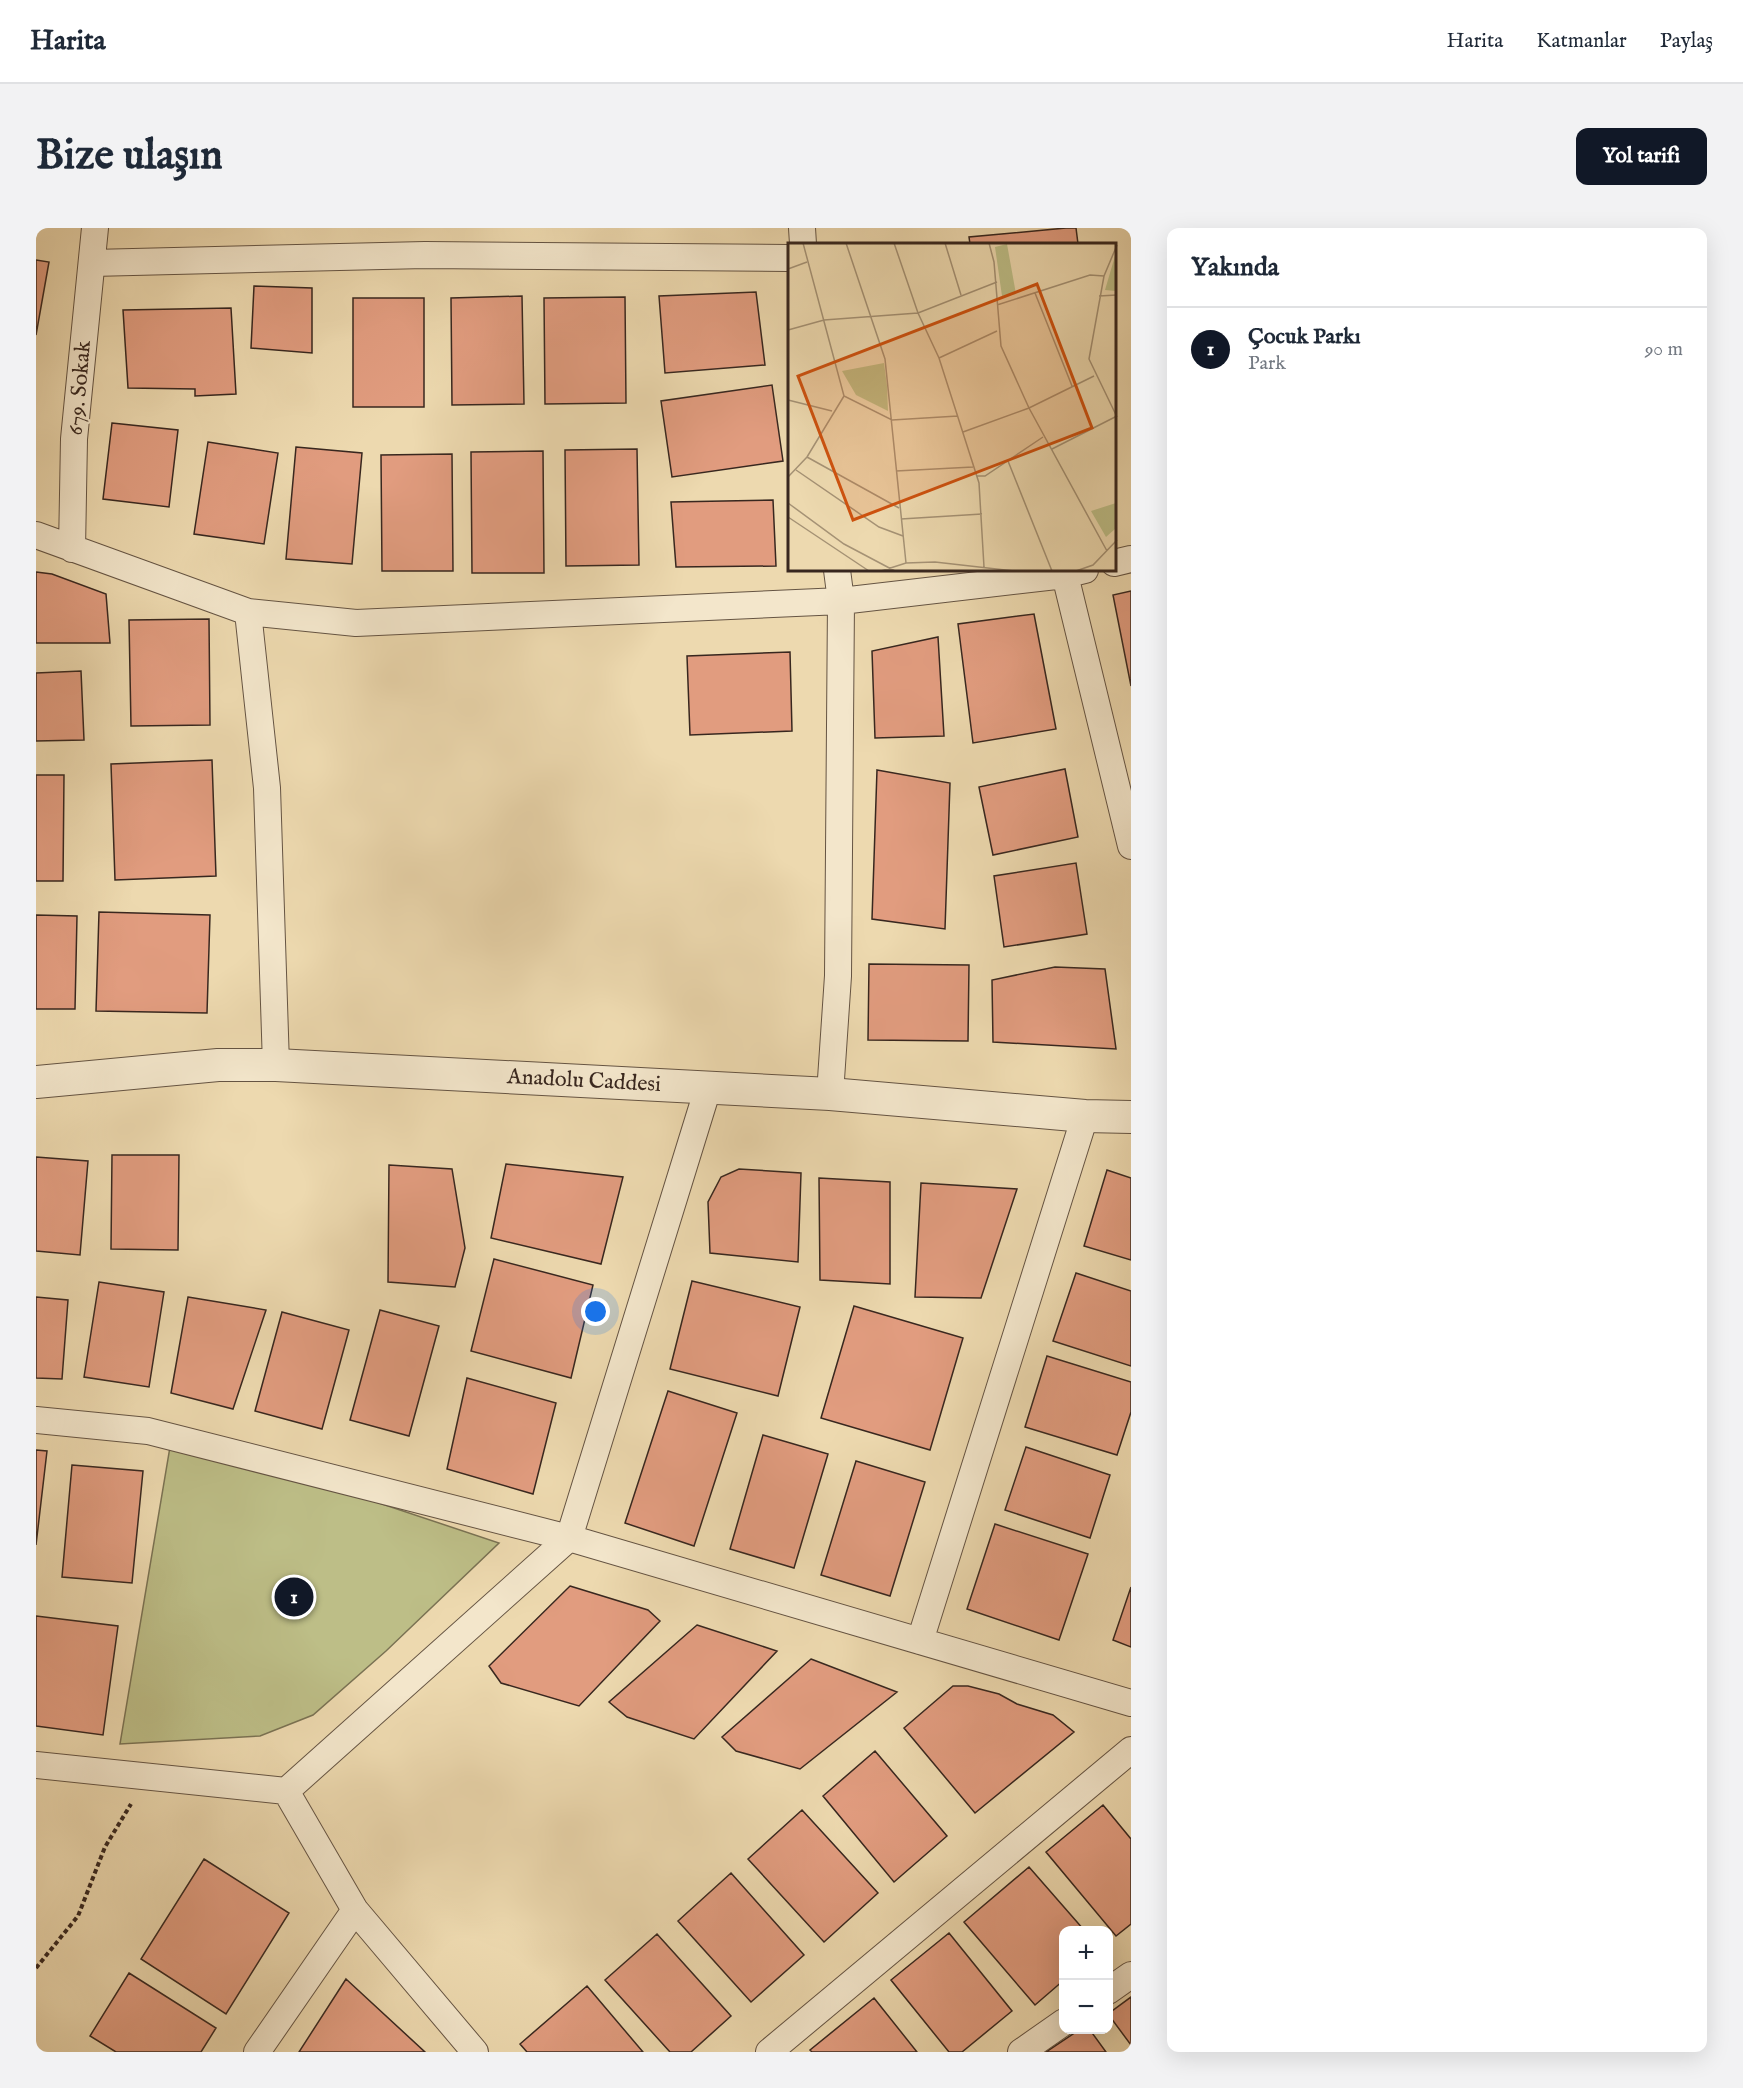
<!DOCTYPE html>
<html lang="tr">
<head>
<meta charset="utf-8">
<style>
  body { margin:0; font-family:"IM FELL English",serif; background:#f2f2f3; color:#1f2937 }
  .controls { position:absolute; right:18px; bottom:18px; display:grid; overflow:hidden; border-radius:12px; box-shadow:0 6px 24px #0002 }
  .controls button { width:54px; height:54px; display:grid; place-items:center; padding:0; border:0; border-bottom:2px solid #e0e1e3; background:#fff; color:#1f2937; font:30px sans-serif }
  .you { position:absolute; left:560px; top:1084px; width:21px; height:21px; margin:-15px; border:4px solid #fff; border-radius:50%; background:#1a73e8; box-shadow:0 0 0 9px #1a73e833 }
  .badge { display:grid; place-items:center; width:39px; height:39px; border-radius:50%; background:#111827; color:#fff; font-size:20px; font-weight:700 }
  .pin { position:absolute; translate:-50% -50%; border:3px solid #fff; box-shadow:0 2px 6px #0006 }
  .list { margin:0; padding:0; list-style:none }
  h2 { display:flex; justify-content:space-between; align-items:center; height:78px; margin:0; padding:0 24px; font-size:26px }
  h2 small { font-size:20px; font-weight:400; color:#747a83 }
  .list li { display:grid; grid-template-columns:39px 1fr auto; gap:18px; align-items:center; box-sizing:border-box; height:84px; padding:0 24px; border-top:2px solid #e0e1e3 }
  .list b { display:block; font-size:22px; white-space:nowrap }
  .list p { margin:0; font-size:20px; white-space:nowrap; color:#747a83 }
  .list em { font-size:20px; font-style:normal; color:#747a83 }
  .map { position:relative; flex:none; width:1095px; height:1824px; overflow:hidden; border-radius:12px }
  header { display:flex; align-items:center; gap:36px; box-sizing:border-box; height:84px; padding:0 30px; background:#fff; border-bottom:2px solid #e0e1e3 }
  header strong { font-size:28px }
  nav { display:flex; gap:33px; margin-inline-start:auto; font-size:21px }
  .intro { display:flex; align-items:center; justify-content:space-between; box-sizing:border-box; height:144px; padding:0 36px }
  h1 { margin:0; font-size:42px }
  .button { padding:15px 27px; border-radius:12px; background:#111827; color:#fff; font-size:21px; font-weight:700 }
  main { display:flex; gap:36px; padding:0 36px }
  aside { flex:1; background:#fff; border-radius:12px; box-shadow:0 6px 24px #0002 }
  .map>svg:first-child { display:block }
</style>
</head>
<body>
<header>
<strong>Harita</strong>
<nav><a>Harita</a><a>Katmanlar</a><a>Paylaş</a></nav>
</header>
<div class="intro"><h1>Bize ulaşın</h1><a class="button">Yol tarifi</a></div>
<main>
<div class="map">
<svg width="1095" height="1824" viewBox="0 0 1095 1824">
  <rect width="100%" height="100%" fill="#edd9af"/>
  <filter id="stains"><feTurbulence type="fractalNoise" baseFrequency=".00333" numOctaves="4"/><feColorMatrix values="0 0 0 0 .2 0 0 0 0 .09 0 0 0 0 .02 0 0 0 .5 -.17"/></filter>
  <radialGradient id="worn" r=".72"><stop offset=".6" stop-color="#630" stop-opacity="0"/><stop offset="1" stop-color="#630" stop-opacity=".3"/></radialGradient>
  <!-- green -->
  <path fill="#bdbe87" stroke="#7a7253" stroke-width="1.5" d="M134,1219l158,39 171,57 -113,108 -73,64 -53,21 -140,8z"/>
  <!-- building -->
  <path fill="#e19c7f" stroke="#38271f" stroke-width="1.5" d="M1030,0h10l2,16h-108l-1,-7z
    M0,32l13,2 -13,73z
    M218,58l58,2v65l-61,-5z
    M720,64l9,73 -100,8 -6,-77z
    M486,68l2,108 -72,1 -1,-107z
    M589,69l1,106 -81,1 -1,-106z
    M317,70h71v109h-71z
    M195,80l5,86 -41,2v-7l-67,-1 -5,-78z
    M736,157l11,76 -111,16 -11,-76z
    M76,195l66,7 -9,77 -66,-8z
    M172,214l70,11 -14,91 -70,-10z
    M260,219l66,6 -10,111 -66,-5z
    M601,221l2,116 -73,1 -1,-116z
    M507,223l1,122h-72l-1,-121z
    M416,226l1,117h-71l-1,-116z
    M737,272l3,66 -100,1 -5,-65z
    M0,344l16,2 54,20 4,49h-74z
    M1095,363v95l-18,-91z
    M998,386l22,115 -83,14 -15,-119z
    M173,391l1,106 -79,1 -2,-106z
    M902,409l6,99 -69,2 -3,-87z
    M754,424l2,79 -102,4 -3,-79z
    M45,443l3,69 -48,1v-68z
    M176,532l4,116 -101,4 -4,-116z
    M1029,541l13,68 -85,18 -14,-68z
    M841,542l73,13 -5,146 -73,-10z
    M0,547h28l-1,106h-27z
    M1040,635l11,71 -83,13 -10,-71z
    M63,684l111,3 -3,98 -111,-2z
    M0,687l41,1 -2,93h-39z
    M833,736l100,1 -1,76 -100,-1z
    M1019,739l50,2 11,80 -123,-7 -1,-62z
    M76,927h67l-1,95 -67,-1z
    M0,929l52,4 -8,94 -44,-4z
    M470,936l117,13 -22,87 -110,-26z
    M353,937l63,4 13,79 -10,39 -67,-5z
    M703,941l62,4 -3,89 -88,-9 -2,-51 13,-25z
    M1071,942l24,8v82l-47,-14z
    M783,950l71,4v102l-70,-4z
    M885,955l96,6 -36,109 -66,-1z
    M458,1031l99,26 -22,93 -100,-27z
    M1040,1045l55,18v75l-78,-25z
    M656,1053l108,26 -22,89 -108,-27z
    M63,1054l65,10 -15,95 -65,-10z
    M0,1069l32,3 -6,79 -26,-1z
    M152,1069l78,13 -33,99 -62,-16z
    M818,1078l109,32 -33,112 -109,-32z
    M344,1082l59,16 -30,110 -59,-16z
    M246,1084l67,18 -27,99 -67,-18z
    M1011,1128l84,26v30l-14,43 -92,-28z
    M431,1150l89,25 -23,91 -86,-25z
    M632,1163l69,22 -43,133 -69,-23z
    M727,1207l65,19 -34,114 -64,-19z
    M990,1219l84,28 -20,63 -85,-28z
    M0,1222l11,1 -11,94z
    M820,1233l69,21 -35,114 -69,-21z
    M36,1237l71,6 -11,112 -70,-6z
    M959,1296l93,30 -29,86 -92,-31z
    M534,1358l78,24 12,11 -81,85 -78,-23 -12,-17z
    M1095,1359v60l-18,-7z
    M0,1388l82,10 -15,109 -67,-9z
    M661,1397l80,26 -83,88 -67,-22 -18,-15z
    M775,1431l86,33 -97,77 -64,-18 -14,-14z
    M917,1458h15l31,8 18,10 36,11 21,17 -99,81 -71,-85z
    M839,1523l72,85 -53,46 -71,-86z
    M1067,1577l28,34v85l-15,12 -70,-84z
    M766,1582l76,83 -54,49 -76,-83z
    M168,1631l85,54 -63,101 -85,-55z
    M993,1639l55,63h-20v50l-29,25 -71,-83z
    M695,1645l73,82 -53,47 -73,-81z
    M913,1705l63,78 -50,41h-13l-58,-72z
    M621,1706l74,82 -40,36h-21l-65,-72z
    M93,1745l87,55 -15,24h-85l-26,-16z
    M310,1751l79,73h-126z
    M551,1758l56,66h-116l-7,-8z
    M1095,1769v48l-23,-31z
    M838,1770l43,54h-105l-2,-2z
    M1043,1802h11l16,22h-60z"/>
  <g fill="none" stroke-linecap="round" stroke-linejoin="round">
    <defs>
      <path id="minor" d="M766,0l1,16
        M56,35l333,-8 364,3
        M0,307l212,77 108,11 485,-22 224,-26 20,-5
        M36,321l2,-110 21,-211
        M1078,335l17,-4
        M1029,347l66,271
        M212,384l19,176 9,277
        M794,866l8,-118 3,-375 -4,-31
        M0,1192l112,11 421,107 562,165
        M884,1413l165,-525
        M0,1537l250,26 283,-253 139,-450
        M250,1563l69,119 120,142
        M1072,1763l23,-16
        M221,1824l98,-142
        M733,1824l362,-302
        M985,1824l43,-30"/>
      <path id="tertiary" d="M0,854l182,-17h58l554,29 255,22 46,1"/>
    </defs>
    <!-- minor casing -->
    <use href="#minor" stroke="#655443" stroke-width="28"/>
    <!-- tertiary casing -->
    <use href="#tertiary" stroke="#655443" stroke-width="34"/>
    <!-- path -->
    <path stroke="#38271f" stroke-width="4" stroke-dasharray="4.5 3" stroke-linecap="butt" d="M0,1740l42,-52 27,-69 26,-43"/>
    <!-- minor -->
    <use href="#minor" stroke="#f3e6cb" stroke-width="26"/>
    <!-- tertiary -->
    <use href="#tertiary" stroke="#f3e6cb" stroke-width="32"/>
  </g>
  <g text-anchor="middle" dominant-baseline="central" stroke-width="4.5" stroke-linejoin="round" paint-order="stroke">
    <!-- street labels -->
    <g font-size="22" fill="#38271f" stroke="#f3e6cb">
      <text transform="translate(44 160) rotate(-85)">679. Sokak</text>
      <text transform="translate(548 853) rotate(3)">Anadolu Caddesi</text>
    </g>
  </g>
  <!-- overview -->
  <g transform="translate(752 15)">
    <rect width="328" height="328" fill="#edd9af"/>
    <path d="M219,1l9,50 -14,2 -7,-49zM327,13l1,35 -11,-1zM96,120l3,23 1,25 -32,-16 -14,-24zM328,260l-1,26 -9,8 -15,-26z" fill="#bdbe87"/>
    <path fill="none" stroke="#a59275" stroke-width="1.5" d="M15,0l41,153 48,24 66,-4M58,0l39,116 21,204M106,0l24,70 21,45 40,125 5,84M157,0l16,52M201,0l5,19 7,84 28,62 78,143M329,2l-13,31 -15,83 28,58M0,26l19,-7M247,50l37,93M311,53l18,-1M209,62l93,-30 14,1M0,87l36,-10 94,-7 79,-31M151,115l58,-27M0,157l44,11M175,189l66,-24 65,-32M264,206l65,-33M19,214l92,51M220,218l44,110M8,227l83,57 24,9M108,228l77,-4M189,233h8l58,-39M0,234l19,-20 37,-61M0,260l56,41 51,27M0,274l81,54M113,276l81,-5M93,328l25,-8 29,-1 79,9M288,328l17,-6 24,-25"/>
    <path fill="#ce520f" fill-opacity="0.15" stroke="#ce520f" stroke-width="3" d="M249,41l55,144 -239,92 -55,-144z"/>
    <rect width="328" height="328" fill="none" stroke="#38271f" stroke-width="3"/>
  </g>
  <rect width="100%" height="100%" filter="url(#stains)"/>
  <rect width="100%" height="100%" fill="url(#worn)"/>
</svg>
<div class="controls">
<button>+</button>
<button>−</button>
</div>
<div class="you"></div>
<div class="pin badge" style="left:258px;top:1369px">1</div>
</div>
<aside>
<h2>Yakında<small></small></h2>
<ul class="list">
<li><span class="badge">1</span><div><b>Çocuk Parkı</b><p>Park</p></div><em>90 m</em></li>
</ul>
</aside>
</main>
</body>
</html>
